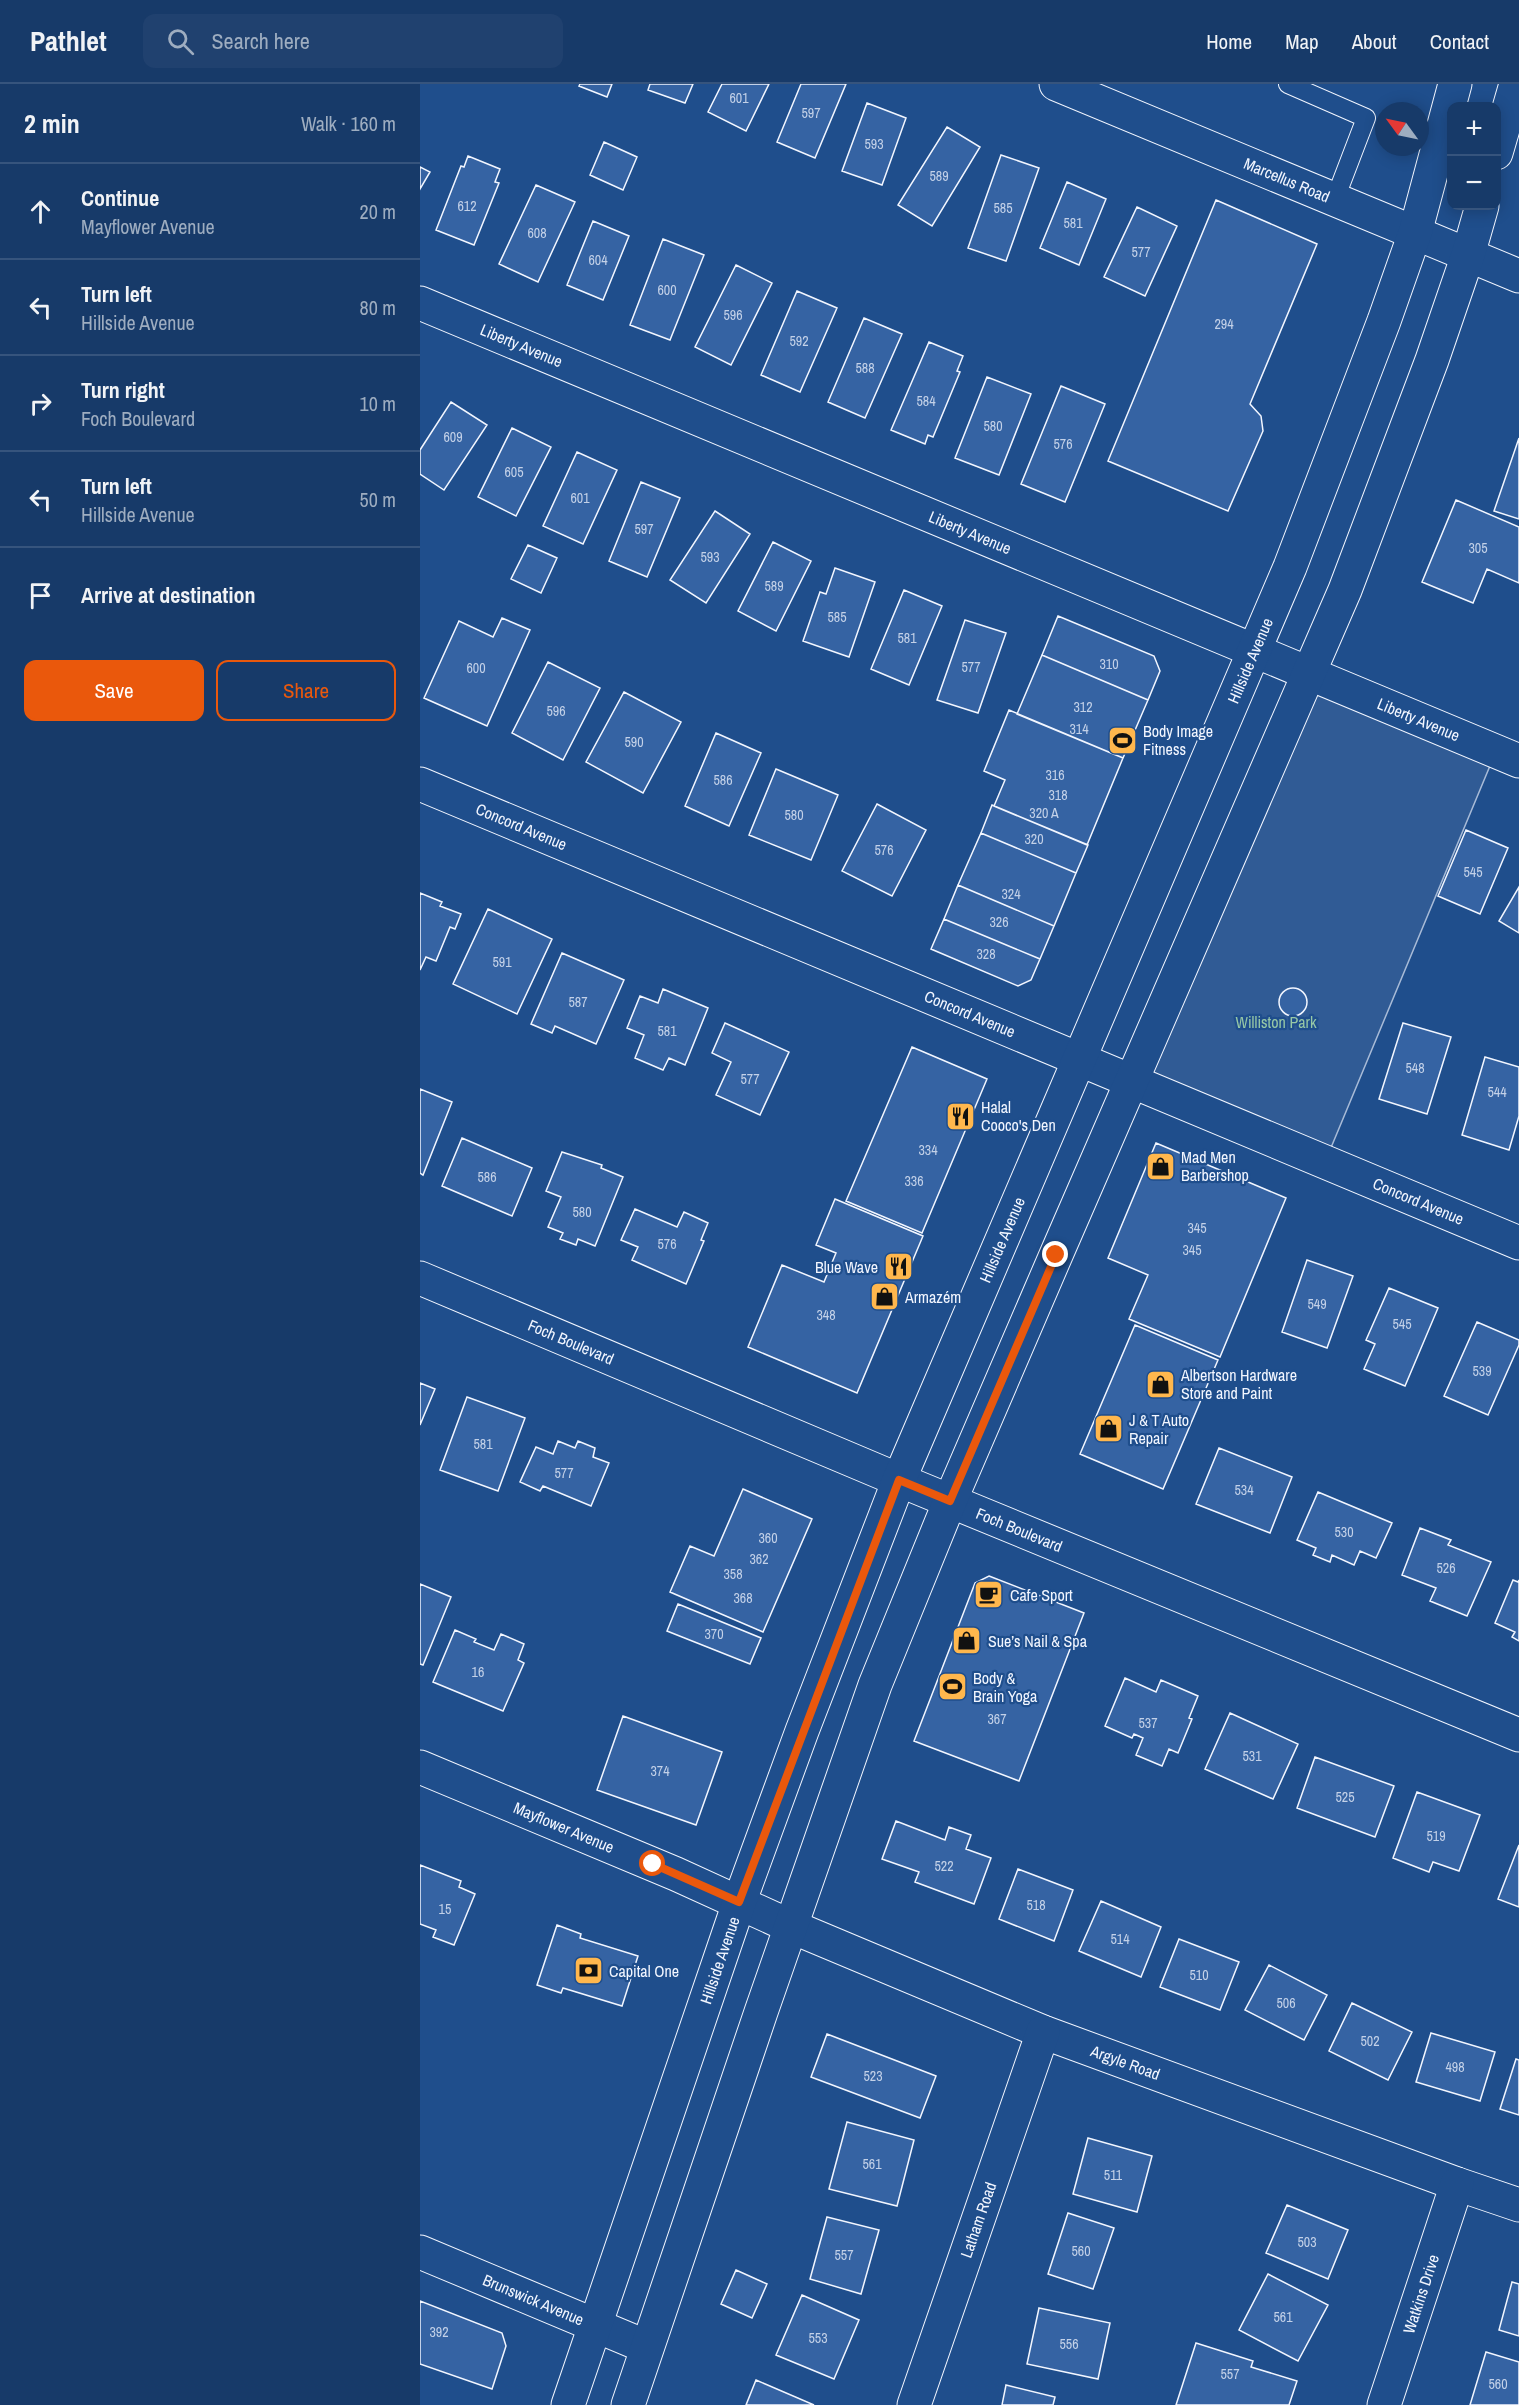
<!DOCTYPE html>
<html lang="en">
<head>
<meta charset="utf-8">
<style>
  body { margin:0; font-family:"Archivo Narrow",sans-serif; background:#20416f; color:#f1f3f6 }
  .controls { position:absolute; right:18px; top:18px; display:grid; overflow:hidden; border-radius:12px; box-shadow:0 3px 15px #0003 }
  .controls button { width:54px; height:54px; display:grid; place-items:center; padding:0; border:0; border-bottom:2px solid #36547d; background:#173a69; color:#f1f3f6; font:30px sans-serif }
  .compass { position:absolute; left:955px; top:18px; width:54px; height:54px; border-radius:50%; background:#173a69; box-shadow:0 3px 15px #0003; rotate:303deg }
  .stop { position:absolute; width:18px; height:18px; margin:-14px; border:4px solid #ea580c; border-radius:50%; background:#fff }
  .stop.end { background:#ea580c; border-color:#fff; box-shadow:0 2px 6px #0008 }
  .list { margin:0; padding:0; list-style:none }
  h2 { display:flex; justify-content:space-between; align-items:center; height:78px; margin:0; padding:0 24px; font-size:26px }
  h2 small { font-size:20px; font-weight:400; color:#9eadc0 }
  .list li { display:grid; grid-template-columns:39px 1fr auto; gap:18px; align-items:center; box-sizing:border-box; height:96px; padding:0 24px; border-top:2px solid #36547d }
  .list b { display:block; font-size:22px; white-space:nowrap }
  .list p { margin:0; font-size:20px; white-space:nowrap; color:#9eadc0 }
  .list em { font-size:20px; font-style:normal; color:#9eadc0 }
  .actions { display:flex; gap:12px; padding:18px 24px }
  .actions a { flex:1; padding:14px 0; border:2px solid #ea580c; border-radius:12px; text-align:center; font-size:21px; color:#ea580c }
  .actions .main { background:#ea580c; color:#fff }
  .icon { flex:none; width:33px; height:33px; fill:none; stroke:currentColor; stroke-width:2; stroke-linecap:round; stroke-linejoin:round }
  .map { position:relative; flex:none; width:1099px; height:2321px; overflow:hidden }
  header { display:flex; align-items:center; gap:36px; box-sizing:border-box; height:84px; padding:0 30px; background:#173a69; border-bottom:2px solid #36547d }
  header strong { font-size:28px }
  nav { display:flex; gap:33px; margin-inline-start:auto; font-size:21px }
  .search { width:420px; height:54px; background:#20416f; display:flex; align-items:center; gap:15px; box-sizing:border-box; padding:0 21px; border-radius:12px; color:#9eadc0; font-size:22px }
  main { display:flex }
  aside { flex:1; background:#173a69 }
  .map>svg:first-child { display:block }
</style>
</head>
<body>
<header>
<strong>Pathlet</strong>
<div class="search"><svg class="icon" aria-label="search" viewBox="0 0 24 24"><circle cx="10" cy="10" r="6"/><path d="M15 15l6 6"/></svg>Search here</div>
<nav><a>Home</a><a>Map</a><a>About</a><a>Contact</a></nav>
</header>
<main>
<aside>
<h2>2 min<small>Walk · 160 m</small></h2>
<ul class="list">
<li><svg class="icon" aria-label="ahead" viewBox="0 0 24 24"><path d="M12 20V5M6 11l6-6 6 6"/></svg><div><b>Continue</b><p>Mayflower Avenue</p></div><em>20 m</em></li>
<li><svg class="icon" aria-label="left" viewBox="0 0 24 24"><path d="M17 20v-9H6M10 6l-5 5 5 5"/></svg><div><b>Turn left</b><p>Hillside Avenue</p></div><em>80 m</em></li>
<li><svg class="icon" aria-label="right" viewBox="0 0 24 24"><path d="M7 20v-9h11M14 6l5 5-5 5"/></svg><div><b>Turn right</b><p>Foch Boulevard</p></div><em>10 m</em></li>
<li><svg class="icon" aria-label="left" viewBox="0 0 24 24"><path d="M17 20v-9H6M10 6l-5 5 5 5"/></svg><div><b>Turn left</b><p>Hillside Avenue</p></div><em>50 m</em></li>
<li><svg class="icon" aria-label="arrive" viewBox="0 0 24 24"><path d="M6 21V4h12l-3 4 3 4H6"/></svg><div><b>Arrive at destination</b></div></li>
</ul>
<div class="actions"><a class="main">Save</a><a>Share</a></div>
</aside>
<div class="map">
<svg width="1099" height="2321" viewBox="0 0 1099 2321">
  <rect width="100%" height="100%" fill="#1f4e8c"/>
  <!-- green -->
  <path fill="#305b95" stroke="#a8bbd7" stroke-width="1.5" d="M895,602l177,75 -162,389 -185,-75z"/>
  <!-- building -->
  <path fill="#3563a3" stroke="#f2f6ff" stroke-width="1.5" d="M160,0h32l-5,13 -28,-11z
    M230,0h43l-8,19 -37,-13z
    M302,0h47l-23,47 -38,-19z
    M381,0h45l-31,74 -38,-16z
    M447,19l39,15 -24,67 -40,-14z
    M527,43l33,20 -48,79 -34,-21z
    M184,58l33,15 -14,33 -33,-15z
    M581,71l38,13 -33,93 -38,-13z
    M48,72l32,13 -5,13 4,1 -25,62 -38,-15 25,-64 3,1z
    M0,83l10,5 -10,17z
    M647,98l39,17 -27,66 -39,-17z
    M116,101l39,17 -37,80 -39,-18z
    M796,116l101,44 -67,160 11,12 2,15 -35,80 -120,-50z
    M717,123l40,19 -32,70 -41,-19z
    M173,137l36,15 -26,64 -36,-15z
    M243,155l41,16 -34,85 -40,-15z
    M316,181l36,18 -41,82 -36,-18z
    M377,207l40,17 -37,84 -39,-17z
    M444,234l38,16 -37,84 -37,-16z
    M509,258l34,14 -6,15 3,1 -27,65 -5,-2 -3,9 -34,-14z
    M567,293l44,17 -32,81 -44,-17z
    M641,302l44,18 -40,98 -44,-18z
    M31,318l36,23 -43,65 -24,-16v-24z
    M92,344l39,19 -35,69 -38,-19z
    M1099,354v81l-25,-8z
    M157,368l40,18 -34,74 -40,-18z
    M221,398l39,16 -33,79 -38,-16z
    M1036,416l63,27v56l-32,-14 -14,34 -51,-21z
    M295,427l35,23 -44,69 -36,-23z
    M353,458l38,19 -35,70 -38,-20z
    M108,461l29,13 -16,35 -30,-14z
    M415,484l40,14 -26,75 -46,-16 17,-49 6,2z
    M484,506l38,16 -33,79 -38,-16z
    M638,532l96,40 6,15 -12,29 -106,-45z
    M82,534l28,12 -43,96 -63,-28 35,-77 34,16z
    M545,536l41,13 -28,80 -41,-13z
    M622,571l106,45 -25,58 -106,-44z
    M128,578l52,26 -37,72 -51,-27z
    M204,608l57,30 -38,71 -57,-31z
    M589,626l114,48 -36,87 -93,-39 11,-26 -21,-9z
    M296,649l45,20 -32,73 -44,-20z
    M356,685l62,26 -27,65 -62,-25z
    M457,720l49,26 -34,66 -50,-25z
    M572,721l96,40 -12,28 -95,-40z
    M1046,746l42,18 -28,66 -42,-18z
    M561,749l95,40 -22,53 -96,-41z
    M538,801l96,41 -14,33 -96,-40z
    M1099,803v46l-20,-12z
    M0,809l22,9 -2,4 21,8 -6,15 -5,-2 -14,34 -10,-4 -6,13z
    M68,825l64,30 -35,75 -64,-30z
    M524,835l96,40 -9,21 -13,6 -87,-37z
    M142,869l62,27 -28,64 -41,-18 -3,7 -21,-9z
    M859 918a14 14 0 1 1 28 0a14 14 0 1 1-28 0Z
    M243,905l45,19 -23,57 -16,-7 -6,12 -28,-12 9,-23 -17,-7 13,-32 18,7z
    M305,939l64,29 -29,63 -44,-20 15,-33 -19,-9z
    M983,939l48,14 -24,77 -48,-15z
    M492,963l75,32 -65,154 -76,-32z
    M1065,973l34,10v49l-10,34 -47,-15z
    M0,1005l32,13 -29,73 -3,-2z
    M42,1054l70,30 -20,48 -70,-30z
    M736,1059l130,55 -66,159 -91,-38 19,-44 -40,-17z
    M142,1068l40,13 -1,3 22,9 -28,69 -17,-7 -2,6 -16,-6 3,-6 -15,-6 13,-30 -15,-6z
    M415,1115l88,37 -66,157 -109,-46 34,-82 42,17 12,-29 -20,-8z
    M215,1125l42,18 7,-15 24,11 -7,17 3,1 -18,43 -54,-24 6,-13 -17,-7z
    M887,1176l46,16 -26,72 -45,-16z
    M969,1204l49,20 -33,78 -41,-17 11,-25 -9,-4z
    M1057,1238l42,18v5l-31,70 -44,-19z
    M715,1241l83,35 -55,129 -83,-35z
    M0,1299l15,6 -15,36z
    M47,1313l58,21 -27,73 -58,-21z
    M138,1357l17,7 3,-7 17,7 -2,9 16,6 -18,43 -48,-20 -3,5 -20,-9 16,-35 17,7z
    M799,1364l73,29 -22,56 -74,-29z
    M323,1405l69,30 -49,113 -93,-40 20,-46 24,10z
    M898,1408l74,31 -16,35 -16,-7 -6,14 -22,-10 -2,7 -17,-7 3,-7 -19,-8z
    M1000,1444l31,12 -3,5 43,17 -24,54 -37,-15 6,-13 -34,-13z
    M569,1492l95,37 -65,168 -105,-40 61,-158z
    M1093,1496l5,2 1,-2v61l-7,-4 3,-5 -20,-9z
    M0,1500l31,13 -28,68 -3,-1z
    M258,1520l83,34 -11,26 -83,-33z
    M35,1546l21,9 -2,3 20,8 7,-16 23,10 -6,16 6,3 -21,48 -70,-29z
    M705,1594l31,14 5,-12 37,16 -9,22 3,1 -14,34 -9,-4 -7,17 -26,-11 7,-17 -9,-4 -2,4 -27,-12z
    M810,1629l68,31 -25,55 -68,-30z
    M203,1632l99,36 -26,73 -99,-35z
    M895,1673l79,29 -19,51 -78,-29z
    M997,1708l63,23 -21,56 -26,-9 -4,10 -36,-14z
    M476,1737l49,19 4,-13 22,8 -5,14 25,9 -17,46 -59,-22 4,-10 -37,-13z
    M1099,1761v62l-21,-8z
    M0,1781l41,16 -2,6 16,7 -21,51 -21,-8 3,-7 -16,-6z
    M598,1785l55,21 -19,51 -55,-22z
    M681,1817l60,26 -20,50 -62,-26z
    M137,1841l24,9 -1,4 58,18 -16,50 -59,-18 -2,5 -24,-8z
    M759,1855l60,23 -19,48 -60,-23z
    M849,1881l58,30 -23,45 -59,-30z
    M932,1919l60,29 -24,48 -59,-29z
    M1011,1949l64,19 -15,49 -64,-19z
    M407,1950l109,42 -16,42 -109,-41z
    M1096,1975l3,1v55l-19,-6z
    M427,2038l67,18 -17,66 -68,-17z
    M668,2054l64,18 -15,56 -64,-18z
    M867,2121l61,25 -20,49 -62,-26z
    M648,2129l46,15 -21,61 -45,-15z
    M407,2133l52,13 -18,64 -51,-15z
    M316,2186l31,14 -15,34 -31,-14z
    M848,2190l60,31 -30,56 -59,-31z
    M1092,2198l7,2v52l-20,-6z
    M382,2211l57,25 -25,59 -58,-24z
    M0,2217l82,32 4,13 -14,43 -72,-25z
    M619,2224l71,15 -12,56 -71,-15z
    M776,2259l57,18 -2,6 46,14 -8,24h-113z
    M1066,2268l33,10v43h-49z
    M336,2296l58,25h-68z
    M586,2301l49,12 -2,8h-51z"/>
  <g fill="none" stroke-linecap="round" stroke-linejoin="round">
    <defs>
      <path id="lane" d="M868,0l78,34 -31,81"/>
      <g id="street">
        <path id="s1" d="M636,0l463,192"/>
        <path id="s2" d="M0,219l1099,458"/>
        <path id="s3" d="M0,700l1099,459"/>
        <path id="s4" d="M0,1194l479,202 620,255"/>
        <path id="s5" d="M0,1683l256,107 114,52 253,106 414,152 62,21"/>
        <path id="s6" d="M0,2168l227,95"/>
        <path id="s7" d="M494,2321l129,-373"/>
        <path id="s8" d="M964,2321l73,-221"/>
      </g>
      <g id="primary">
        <path d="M1076,69l20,-69"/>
        <path id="s9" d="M148,2321l171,-502 63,-172 97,-251 391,-913 94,-246 31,-88 40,-149"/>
        <path d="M208,2321l133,-393 114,-327 75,-184 106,-246 289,-665 87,-230 36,-105 14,-49"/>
      </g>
    </defs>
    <!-- lane casing -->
    <use href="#lane" stroke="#f2f6ff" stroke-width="20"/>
    <!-- street casing -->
    <use href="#street" stroke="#f2f6ff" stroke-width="35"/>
    <!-- primary casing -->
    <use href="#primary" stroke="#f2f6ff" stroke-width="35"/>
    <!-- lane -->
    <use href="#lane" stroke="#1f4e8c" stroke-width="18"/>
    <!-- street -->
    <use href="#street" stroke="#1f4e8c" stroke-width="33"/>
    <!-- primary -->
    <use href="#primary" stroke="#1f4e8c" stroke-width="33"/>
  </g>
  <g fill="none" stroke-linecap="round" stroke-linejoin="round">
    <!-- route -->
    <path stroke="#ea580c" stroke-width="8" d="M233,1780l86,38 160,-422 51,21 106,-246"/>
  </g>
  <!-- icons -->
  <defs>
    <symbol id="stadium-square" viewBox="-11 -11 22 22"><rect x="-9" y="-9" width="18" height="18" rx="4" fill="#ffb74d" stroke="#1f4e8c"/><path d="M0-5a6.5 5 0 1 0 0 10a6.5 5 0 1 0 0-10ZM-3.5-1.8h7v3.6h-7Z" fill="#111"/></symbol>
    <symbol id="restaurant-square" viewBox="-11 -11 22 22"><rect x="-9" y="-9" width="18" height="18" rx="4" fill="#ffb74d" stroke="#1f4e8c"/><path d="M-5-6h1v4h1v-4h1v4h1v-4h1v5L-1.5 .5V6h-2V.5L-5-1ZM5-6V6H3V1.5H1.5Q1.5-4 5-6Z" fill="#111"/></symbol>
    <symbol id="shop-square" viewBox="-11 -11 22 22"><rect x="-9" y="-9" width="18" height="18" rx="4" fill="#ffb74d" stroke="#1f4e8c"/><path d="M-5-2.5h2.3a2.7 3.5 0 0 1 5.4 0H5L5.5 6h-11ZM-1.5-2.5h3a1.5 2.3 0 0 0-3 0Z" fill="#111"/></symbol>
    <symbol id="cafe-square" viewBox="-11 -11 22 22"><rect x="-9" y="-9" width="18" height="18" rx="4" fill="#ffb74d" stroke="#1f4e8c"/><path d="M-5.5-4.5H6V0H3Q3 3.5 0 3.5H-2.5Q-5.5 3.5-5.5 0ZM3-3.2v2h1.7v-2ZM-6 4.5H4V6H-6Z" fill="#111"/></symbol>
    <symbol id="bank-square" viewBox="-11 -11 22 22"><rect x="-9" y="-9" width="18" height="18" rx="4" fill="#ffb74d" stroke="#1f4e8c"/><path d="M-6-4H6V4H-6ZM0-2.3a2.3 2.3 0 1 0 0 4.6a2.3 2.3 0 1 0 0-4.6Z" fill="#111"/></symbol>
  </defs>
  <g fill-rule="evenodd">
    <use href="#stadium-square" x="686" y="640" width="33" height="33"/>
    <use href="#restaurant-square" x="524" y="1016" width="33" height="33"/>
    <use href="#shop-square" x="724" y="1066" width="33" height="33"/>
    <use href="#restaurant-square" x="462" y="1166" width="33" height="33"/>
    <use href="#shop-square" x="448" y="1196" width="33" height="33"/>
    <use href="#shop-square" x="724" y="1284" width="33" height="33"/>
    <use href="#shop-square" x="672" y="1328" width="33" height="33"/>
    <use href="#cafe-square" x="552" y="1494" width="33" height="33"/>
    <use href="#shop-square" x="530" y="1540" width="33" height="33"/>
    <use href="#stadium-square" x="516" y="1586" width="33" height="33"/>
    <use href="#bank-square" x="152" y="1870" width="33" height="33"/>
  </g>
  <g text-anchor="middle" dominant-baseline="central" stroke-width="4.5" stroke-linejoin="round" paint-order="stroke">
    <!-- number labels -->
    <g font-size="14" fill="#c3d1e8">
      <text x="319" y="14">601</text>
      <text x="391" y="29">597</text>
      <text x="454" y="60">593</text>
      <text x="519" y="92">589</text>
      <text x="47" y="122">612</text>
      <text x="583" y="124">585</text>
      <text x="653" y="139">581</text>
      <text x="117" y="149">608</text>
      <text x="721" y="168">577</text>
      <text x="178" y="176">604</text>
      <text x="247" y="206">600</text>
      <text x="313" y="231">596</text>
      <text x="804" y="240">294</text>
      <text x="379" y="257">592</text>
      <text x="445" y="284">588</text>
      <text x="506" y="317">584</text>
      <text x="573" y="342">580</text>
      <text x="33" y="353">609</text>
      <text x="643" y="360">576</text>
      <text x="94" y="388">605</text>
      <text x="160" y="414">601</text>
      <text x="224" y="445">597</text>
      <text x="1058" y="464">305</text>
      <text x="290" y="473">593</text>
      <text x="354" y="502">589</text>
      <text x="417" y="533">585</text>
      <text x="487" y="554">581</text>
      <text x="689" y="580">310</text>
      <text x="551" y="583">577</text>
      <text x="56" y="584">600</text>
      <text x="663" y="623">312</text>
      <text x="136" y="627">596</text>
      <text x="659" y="645">314</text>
      <text x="214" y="658">590</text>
      <text x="635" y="691">316</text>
      <text x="303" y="696">586</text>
      <text x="638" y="711">318</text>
      <text x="624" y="729">320 A</text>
      <text x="374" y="731">580</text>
      <text x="614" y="755">320</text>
      <text x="464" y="766">576</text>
      <text x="1053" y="788">545</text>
      <text x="591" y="810">324</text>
      <text x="579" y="838">326</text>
      <text x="566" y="870">328</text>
      <text x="82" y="878">591</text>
      <text x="158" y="918">587</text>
      <text x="247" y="947">581</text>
      <text x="995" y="984">548</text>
      <text x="330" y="995">577</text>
      <text x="1077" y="1008">544</text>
      <text x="508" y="1066">334</text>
      <text x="67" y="1093">586</text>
      <text x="494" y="1097">336</text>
      <text x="162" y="1128">580</text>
      <text x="777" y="1144">345</text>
      <text x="247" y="1160">576</text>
      <text x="772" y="1166">345</text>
      <text x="897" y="1220">549</text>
      <text x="406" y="1231">348</text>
      <text x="982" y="1240">545</text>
      <text x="1062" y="1287">539</text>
      <text x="63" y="1360">581</text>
      <text x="144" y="1389">577</text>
      <text x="824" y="1406">534</text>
      <text x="924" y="1448">530</text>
      <text x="348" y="1454">360</text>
      <text x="339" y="1475">362</text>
      <text x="1026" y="1484">526</text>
      <text x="313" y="1490">358</text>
      <text x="323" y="1514">368</text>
      <text x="294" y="1550">370</text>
      <text x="58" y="1588">16</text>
      <text x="577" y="1635">367</text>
      <text x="728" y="1639">537</text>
      <text x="832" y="1672">531</text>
      <text x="240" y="1687">374</text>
      <text x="925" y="1713">525</text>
      <text x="1016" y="1752">519</text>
      <text x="524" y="1782">522</text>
      <text x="616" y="1821">518</text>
      <text x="25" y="1825">15</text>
      <text x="700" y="1855">514</text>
      <text x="779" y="1891">510</text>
      <text x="866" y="1919">506</text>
      <text x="950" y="1957">502</text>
      <text x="1035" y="1983">498</text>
      <text x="453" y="1992">523</text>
      <text x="452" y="2080">561</text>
      <text x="693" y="2091">511</text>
      <text x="887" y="2158">503</text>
      <text x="661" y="2167">560</text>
      <text x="424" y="2171">557</text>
      <text x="863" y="2233">561</text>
      <text x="19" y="2248">392</text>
      <text x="398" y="2254">553</text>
      <text x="649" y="2260">556</text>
      <text x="810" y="2290">557</text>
      <text x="1078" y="2300">560</text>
    </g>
    <!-- street labels -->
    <g font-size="16" fill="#f2f6ff" stroke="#1f4e8c">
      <text stroke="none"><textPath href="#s1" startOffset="250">Marcellus Road</textPath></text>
      <text stroke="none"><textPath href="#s2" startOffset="110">Liberty Avenue</textPath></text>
      <text stroke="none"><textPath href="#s2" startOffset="596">Liberty Avenue</textPath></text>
      <text stroke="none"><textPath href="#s9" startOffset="1874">Hillside Avenue</textPath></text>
      <text stroke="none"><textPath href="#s2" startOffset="1082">Liberty Avenue</textPath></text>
      <text stroke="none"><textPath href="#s3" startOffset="110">Concord Avenue</textPath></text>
      <text stroke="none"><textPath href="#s3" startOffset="596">Concord Avenue</textPath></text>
      <text stroke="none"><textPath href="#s3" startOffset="1082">Concord Avenue</textPath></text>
      <text stroke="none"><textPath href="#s9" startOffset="1244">Hillside Avenue</textPath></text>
      <text stroke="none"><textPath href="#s4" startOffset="164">Foch Boulevard</textPath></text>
      <text stroke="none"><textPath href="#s4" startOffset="650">Foch Boulevard</textPath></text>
      <text stroke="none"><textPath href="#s5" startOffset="156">Mayflower Avenue</textPath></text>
      <text stroke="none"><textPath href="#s9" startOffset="470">Hillside Avenue</textPath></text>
      <text stroke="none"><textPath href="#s5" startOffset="765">Argyle Road</textPath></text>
      <text stroke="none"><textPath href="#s7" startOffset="196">Latham Road</textPath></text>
      <text stroke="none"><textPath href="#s8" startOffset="117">Watkins Drive</textPath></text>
      <text stroke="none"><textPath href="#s6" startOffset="123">Brunswick Avenue</textPath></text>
    </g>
    <!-- poi labels -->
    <g font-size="16" fill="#f2f6ff" stroke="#1f4e8c" text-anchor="start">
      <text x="723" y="647">Body Image<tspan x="723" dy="18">Fitness</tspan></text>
      <text x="561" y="1023">Halal<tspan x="561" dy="18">Cooco's Den</tspan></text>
      <text x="761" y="1073">Mad Men<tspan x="761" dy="18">Barbershop</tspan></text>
      <text x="458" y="1183" text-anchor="end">Blue Wave</text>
      <text x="485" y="1213">Armazém</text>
      <text x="761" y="1291">Albertson Hardware<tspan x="761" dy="18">Store and Paint</tspan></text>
      <text x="709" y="1336">J &amp; T Auto<tspan x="709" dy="18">Repair</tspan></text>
      <text x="590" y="1511">Cafe Sport</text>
      <text x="568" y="1557">Sue’s Nail &amp; Spa</text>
      <text x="553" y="1594">Body &amp;<tspan x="553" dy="18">Brain Yoga</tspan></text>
      <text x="189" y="1887">Capital One</text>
    </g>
    <!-- park labels -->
    <g font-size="16" fill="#97c8a6" stroke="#1f4e8c">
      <text x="856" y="938">Williston Park</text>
    </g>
  </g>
</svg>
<div class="controls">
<button>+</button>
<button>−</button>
</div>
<svg class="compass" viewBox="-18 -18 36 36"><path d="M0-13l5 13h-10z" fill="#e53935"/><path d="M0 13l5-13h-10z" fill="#9eadc0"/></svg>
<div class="stop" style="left:233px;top:1780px"></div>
<div class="stop end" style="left:636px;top:1171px"></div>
</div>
</main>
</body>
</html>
